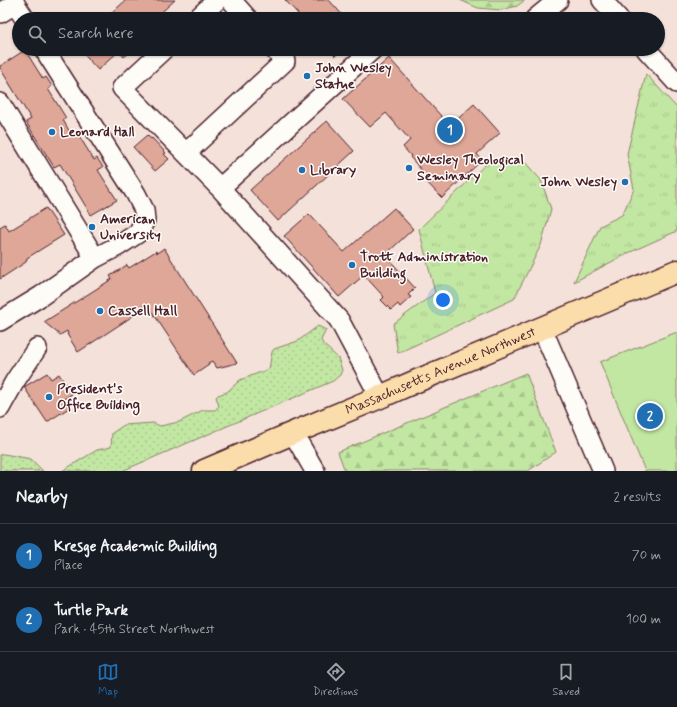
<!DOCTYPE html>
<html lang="en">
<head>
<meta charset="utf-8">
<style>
  body { margin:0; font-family:Mynerve,sans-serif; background:#20242c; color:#f1f3f6 }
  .you { position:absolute; left:443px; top:300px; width:14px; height:14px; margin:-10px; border:3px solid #fff; border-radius:50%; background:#1a73e8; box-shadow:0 0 0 6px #1a73e833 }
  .badge { display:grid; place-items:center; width:26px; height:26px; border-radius:50%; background:#1f6fb2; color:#fff; font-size:13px; font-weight:700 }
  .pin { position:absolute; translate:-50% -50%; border:2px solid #fff; box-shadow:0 1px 4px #0006 }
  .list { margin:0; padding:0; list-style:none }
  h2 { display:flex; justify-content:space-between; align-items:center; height:52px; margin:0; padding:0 16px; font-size:17px }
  h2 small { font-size:13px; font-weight:400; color:#9ea1a6 }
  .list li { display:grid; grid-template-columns:26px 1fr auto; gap:12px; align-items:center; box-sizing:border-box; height:64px; padding:0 16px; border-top:1px solid #363941 }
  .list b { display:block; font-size:15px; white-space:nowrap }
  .list p { margin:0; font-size:13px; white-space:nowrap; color:#9ea1a6 }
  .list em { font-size:13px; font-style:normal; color:#9ea1a6 }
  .icon { flex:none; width:22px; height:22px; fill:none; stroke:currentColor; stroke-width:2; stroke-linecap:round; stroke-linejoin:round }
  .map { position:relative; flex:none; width:677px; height:471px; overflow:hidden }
  .search { position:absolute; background:#171b24; box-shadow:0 1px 3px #0004; left:12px; right:12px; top:12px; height:44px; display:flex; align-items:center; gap:10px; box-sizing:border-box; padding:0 14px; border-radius:22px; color:#9ea1a6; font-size:15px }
  .sheet { height:180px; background:#171b24 }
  nav { display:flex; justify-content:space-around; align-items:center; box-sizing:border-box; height:56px; border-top:1px solid #363941; background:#171b24; font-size:11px; color:#9ea1a6 }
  nav a { display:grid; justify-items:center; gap:2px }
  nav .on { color:#1f6fb2 }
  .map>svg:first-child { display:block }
</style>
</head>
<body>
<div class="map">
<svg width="677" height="471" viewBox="0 0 677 471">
  <defs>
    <pattern id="grass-tufts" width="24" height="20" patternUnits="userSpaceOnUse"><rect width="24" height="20" fill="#c2e7a2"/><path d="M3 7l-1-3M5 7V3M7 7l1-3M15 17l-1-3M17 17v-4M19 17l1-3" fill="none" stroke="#a8c68c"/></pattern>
    <pattern id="forest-firs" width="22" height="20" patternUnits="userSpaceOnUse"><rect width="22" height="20" fill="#c2e7a2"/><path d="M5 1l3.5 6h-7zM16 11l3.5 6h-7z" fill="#a8c68c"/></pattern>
    <pattern id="garden-dots" width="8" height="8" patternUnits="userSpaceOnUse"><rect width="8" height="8" fill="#c2e7a2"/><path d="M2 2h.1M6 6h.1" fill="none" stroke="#a8c68c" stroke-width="1.8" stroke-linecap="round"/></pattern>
  </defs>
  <rect width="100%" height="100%" fill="#f4e2da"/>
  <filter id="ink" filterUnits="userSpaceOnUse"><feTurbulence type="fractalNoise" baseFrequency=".025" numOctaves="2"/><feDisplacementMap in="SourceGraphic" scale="8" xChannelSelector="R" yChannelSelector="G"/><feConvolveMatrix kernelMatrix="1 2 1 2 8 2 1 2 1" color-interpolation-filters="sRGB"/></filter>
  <g filter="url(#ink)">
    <!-- grass -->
    <path fill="url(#grass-tufts)" stroke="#868366" d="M646,74l31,34v123l-51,23 -52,28 26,-56 22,-11 12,-26 -7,-35z
      M521,158l20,22 10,29 -10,36 -27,54 -116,54 -5,-29 42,-31 -16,-64 69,-67z"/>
    <!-- forest -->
    <path fill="url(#forest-firs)" stroke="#868366" d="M460,0h65l-8,6 -16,4 -23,-2z
      M526,373l30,79 -28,19h-183l-7,-19z"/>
    <!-- park -->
    <path fill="#c2e7a2" stroke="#868366" d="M677,332v139h-32l-45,-109z"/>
    <!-- garden -->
    <path fill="url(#garden-dots)" stroke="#868366" d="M318,326l8,4 -5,10 2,4 15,14 4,12 -2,5 -7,6 -211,90h-60l35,-21 14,-3 1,-14 12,-8 29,-2 7,3 19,-4 24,-12h12l4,-4 -3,-9 2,-2 9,-3 13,-12 29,-11 3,-17 2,-3 24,-8z
      M4,454l27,5 12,12h-43v-16z"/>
    <!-- building -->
    <path fill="#dfa798" stroke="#4a1f2b" d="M126,0h49l-21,19h-49z
      M285,0h44l17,19h-47l2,-2z
      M79,49h55l-10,8 -5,-6 -21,19z
      M329,49h14l-8,7z
      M25,50l18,29 3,-2 6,9 -4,3 18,29 -3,2 8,14 5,-3 18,29 3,-2 6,9 -5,3 19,30 -26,15 -31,-51 -6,3 -28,-45 5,-3 -31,-51v-2z
      M389,58l61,68 24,-22 26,29 -23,21 5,6 -40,38 -22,-23 3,-3 -13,-15 1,-1 -8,-9 7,-7 -24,-27 -16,14 -27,-28z
      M327,121l27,30 -76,70 -28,-31z
      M147,135l4,4 1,-1 14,15 -2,1 5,5 -14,12 -22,-24z
      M46,208l18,27 -37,23 -1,4 -26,17v-52l5,-3 4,7z
      M394,208l19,21 -28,26 30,33 -7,7 3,2 -11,10 -2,-3 -7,6 -10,-10 3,-3 -20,-22 -25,22 -55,-61 25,-22 35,38z
      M164,248l73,115 -20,5 -5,-7 -4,2 1,2 -15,10 -47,-71 -10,6 2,2 -61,40 -11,-18h1l-1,-3 -7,4 -16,-13 68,-43 -2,-3 17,-11 2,3 27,-17 1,2z
      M47,373l4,6 8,-5 13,20 -8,5 5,9 -22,14 -23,-35z"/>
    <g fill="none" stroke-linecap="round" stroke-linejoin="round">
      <defs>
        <path id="minor" d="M14,0l1,4 10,15
          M231,0l17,19
          M602,0l17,19
          M0,13l15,-9
          M197,19l20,-19
          M535,19l23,-19
          M164,49l-42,39 98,100 119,132 41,77
          M646,49l31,34
          M0,103l95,155
          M186,153l99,-92 -11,-12
          M220,188l153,-139
          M0,321l41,-25 54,-38 23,-12 20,-13 7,-13 -1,-10 -8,-16 -92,-145
          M542,328l61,143
          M0,408l15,-27 22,-33
          M293,433l22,38"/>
        <g id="major">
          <path id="s1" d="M204,471l89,-38 87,-36 32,-14 265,-112"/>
        </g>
      </defs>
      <!-- minor casing -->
      <use href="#minor" stroke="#4a1f2b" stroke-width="22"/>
      <!-- major casing -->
      <use href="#major" stroke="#4a1f2b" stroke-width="25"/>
      <!-- minor -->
      <use href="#minor" stroke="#fdfcf7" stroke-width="19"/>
      <!-- major -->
      <use href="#major" stroke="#fbddab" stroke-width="22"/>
    </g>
  </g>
  <!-- markers -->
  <g fill="#1f6fb2" stroke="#fdfcf7" stroke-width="1.5">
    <circle cx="307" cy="76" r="4"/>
    <circle cx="52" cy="132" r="4"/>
    <circle cx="409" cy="168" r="4"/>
    <circle cx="302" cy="170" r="4"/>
    <circle cx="625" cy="182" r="4"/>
    <circle cx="92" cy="227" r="4"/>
    <circle cx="352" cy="265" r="4"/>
    <circle cx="100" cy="311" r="4"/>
    <circle cx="49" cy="397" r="4"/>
  </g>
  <g text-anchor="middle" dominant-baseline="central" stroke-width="3" stroke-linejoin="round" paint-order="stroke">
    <!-- poi labels -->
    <g font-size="14" font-weight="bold" fill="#4a1f2b" stroke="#fdfcf7" text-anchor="start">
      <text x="315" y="68">John Wesley<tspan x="315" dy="16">Statue</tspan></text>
      <text x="60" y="132">Leonard Hall</text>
      <text x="417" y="160">Wesley Theological<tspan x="417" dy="16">Seminary</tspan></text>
      <text x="310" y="170">Library</text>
      <text x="617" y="182" text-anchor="end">John Wesley</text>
      <text x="100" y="219">American<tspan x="100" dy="16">University</tspan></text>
      <text x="360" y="257">Trott Administration<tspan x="360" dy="16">Building</tspan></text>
      <text x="108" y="311">Cassell Hall</text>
      <text x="57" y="389">President's<tspan x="57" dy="16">Office Building</tspan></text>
    </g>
    <!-- street labels -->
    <g font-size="14" fill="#4a1f2b" stroke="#fdfcf7">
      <text stroke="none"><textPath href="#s1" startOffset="257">Massachusetts Avenue Northwest</textPath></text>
    </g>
  </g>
</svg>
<div class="you"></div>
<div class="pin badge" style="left:450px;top:130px">1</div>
<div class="pin badge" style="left:650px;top:416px">2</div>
<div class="search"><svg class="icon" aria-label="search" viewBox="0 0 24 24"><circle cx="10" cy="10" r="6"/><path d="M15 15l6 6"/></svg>Search here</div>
</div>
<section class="sheet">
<h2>Nearby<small>2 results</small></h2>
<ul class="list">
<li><span class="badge">1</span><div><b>Kresge Academic Building</b><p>Place</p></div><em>70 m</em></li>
<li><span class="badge">2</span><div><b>Turtle Park</b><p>Park · 45th Street Northwest</p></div><em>100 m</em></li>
</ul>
</section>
<nav>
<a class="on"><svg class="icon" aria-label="map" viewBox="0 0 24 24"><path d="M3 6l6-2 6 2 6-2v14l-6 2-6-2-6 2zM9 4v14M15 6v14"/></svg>Map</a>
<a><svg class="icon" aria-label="directions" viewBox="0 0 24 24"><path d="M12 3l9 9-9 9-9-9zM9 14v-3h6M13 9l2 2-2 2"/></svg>Directions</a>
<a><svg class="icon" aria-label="saved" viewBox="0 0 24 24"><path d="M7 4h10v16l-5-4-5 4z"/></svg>Saved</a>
</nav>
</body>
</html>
